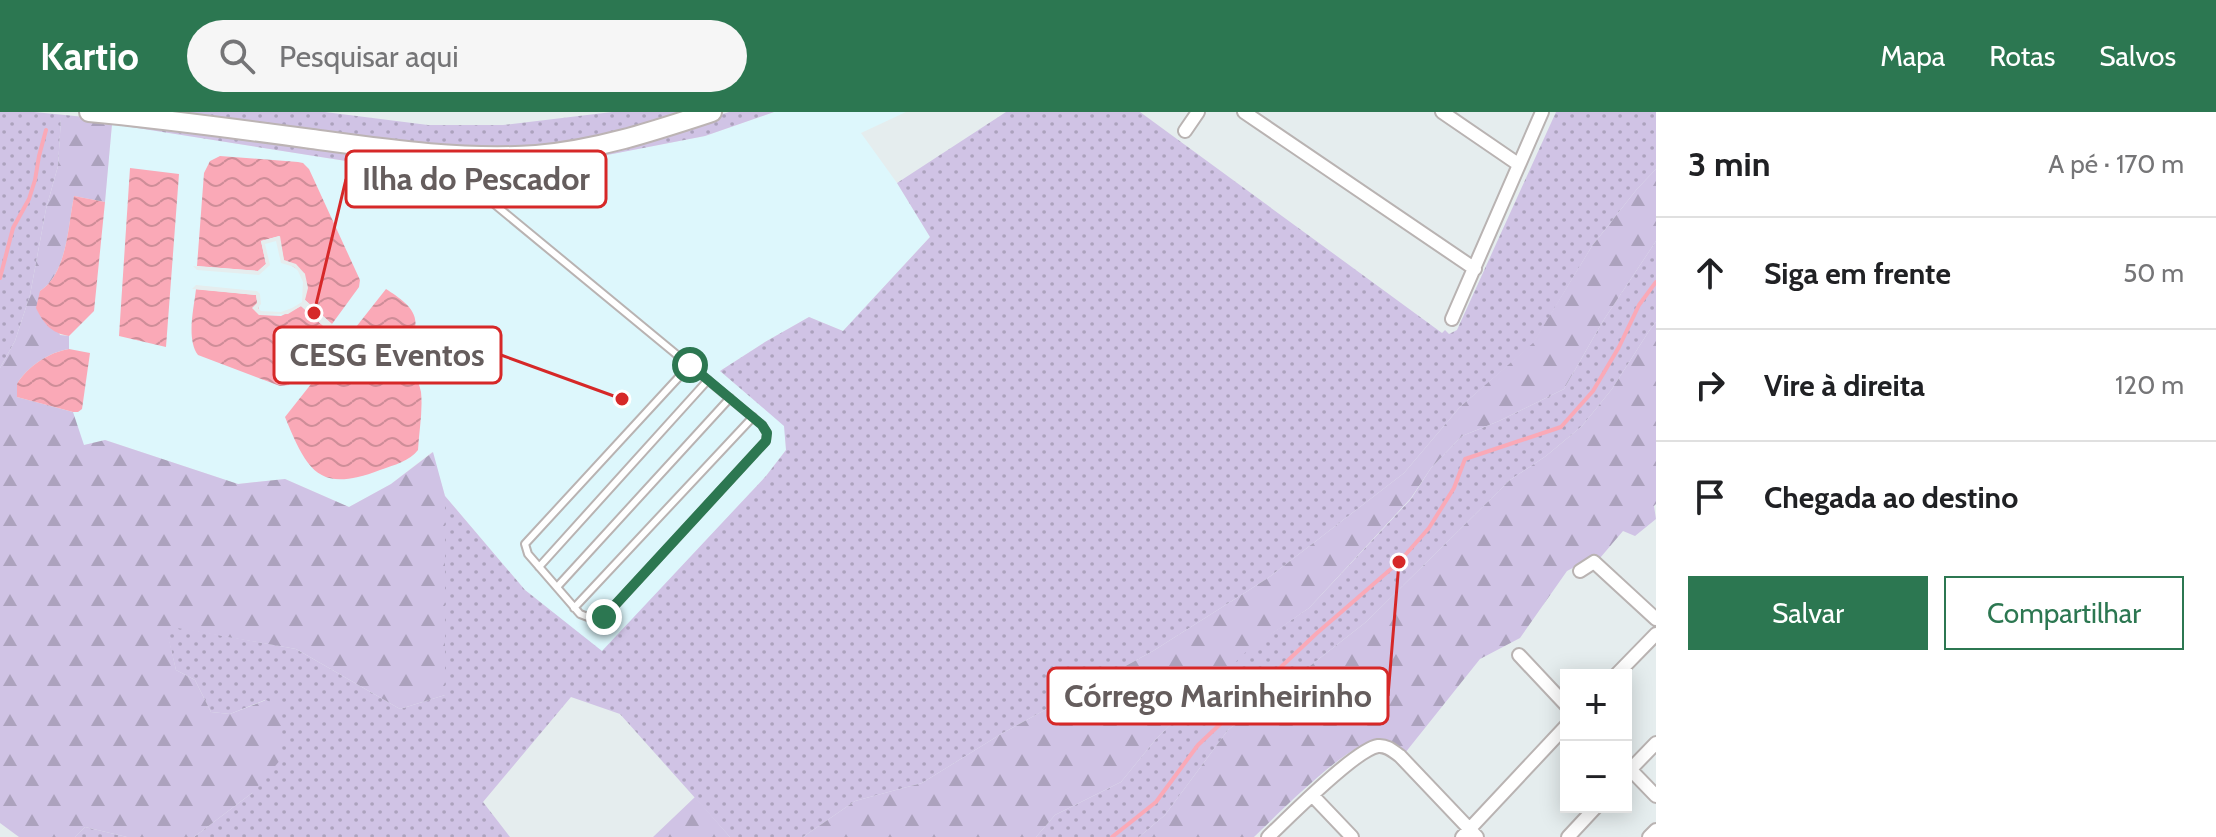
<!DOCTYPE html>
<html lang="pt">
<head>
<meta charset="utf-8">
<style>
  body { margin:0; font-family:Cabin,sans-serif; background:#f6f6f6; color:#202124 }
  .controls { position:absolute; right:24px; bottom:24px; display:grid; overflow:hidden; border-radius:0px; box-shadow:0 4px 20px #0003 }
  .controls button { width:72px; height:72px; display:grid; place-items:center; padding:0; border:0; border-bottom:2px solid #e0e0e0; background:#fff; color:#202124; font:40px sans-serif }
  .stop { position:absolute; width:24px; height:24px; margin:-18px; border:6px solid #2c7751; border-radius:50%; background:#fff }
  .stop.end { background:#2c7751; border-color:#fff; box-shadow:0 2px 8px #0008 }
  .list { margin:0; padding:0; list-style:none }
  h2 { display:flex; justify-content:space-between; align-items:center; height:104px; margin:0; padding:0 32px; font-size:34px }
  h2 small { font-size:26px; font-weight:400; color:#757577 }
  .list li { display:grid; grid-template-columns:52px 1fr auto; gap:24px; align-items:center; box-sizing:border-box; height:112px; padding:0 32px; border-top:2px solid #e0e0e0 }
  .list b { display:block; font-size:30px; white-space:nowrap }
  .list em { font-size:26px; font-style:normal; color:#757577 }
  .actions { display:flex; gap:16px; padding:24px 32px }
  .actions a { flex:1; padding:18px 0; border:2px solid #2c7751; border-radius:0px; text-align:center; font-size:28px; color:#2c7751 }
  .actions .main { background:#2c7751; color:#fff }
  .icon { flex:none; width:44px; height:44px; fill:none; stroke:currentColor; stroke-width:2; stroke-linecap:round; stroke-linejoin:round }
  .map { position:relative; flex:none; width:1656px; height:725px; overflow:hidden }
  header { display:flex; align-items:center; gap:48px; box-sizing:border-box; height:112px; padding:0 40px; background:#2c7751; color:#fff }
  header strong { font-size:38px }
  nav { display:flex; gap:44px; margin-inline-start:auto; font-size:28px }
  .search { width:560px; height:72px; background:#f6f6f6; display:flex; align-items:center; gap:20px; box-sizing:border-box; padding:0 28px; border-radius:44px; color:#757577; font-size:30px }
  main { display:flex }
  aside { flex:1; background:#fff }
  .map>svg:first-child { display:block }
</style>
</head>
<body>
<header>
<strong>Kartio</strong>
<div class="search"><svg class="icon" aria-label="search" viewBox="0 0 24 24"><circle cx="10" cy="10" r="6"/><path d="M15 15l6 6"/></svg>Pesquisar aqui</div>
<nav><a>Mapa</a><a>Rotas</a><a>Salvos</a></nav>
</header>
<main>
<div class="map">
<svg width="1656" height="725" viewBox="0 0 1656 725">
  <defs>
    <pattern id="grass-dots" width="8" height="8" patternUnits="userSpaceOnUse" patternTransform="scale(2)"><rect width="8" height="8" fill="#d0c3e5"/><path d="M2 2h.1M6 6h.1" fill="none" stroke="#aca2bd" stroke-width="1.8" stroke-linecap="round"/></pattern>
    <pattern id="forest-firs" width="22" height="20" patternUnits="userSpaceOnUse" patternTransform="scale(2)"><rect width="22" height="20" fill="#d0c3e5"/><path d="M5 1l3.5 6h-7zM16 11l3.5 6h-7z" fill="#aca2bd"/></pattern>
    <pattern id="water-waves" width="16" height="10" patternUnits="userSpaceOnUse" patternTransform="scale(2)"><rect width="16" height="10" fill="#faa9b7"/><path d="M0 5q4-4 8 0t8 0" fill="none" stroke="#ce8d98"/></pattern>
  </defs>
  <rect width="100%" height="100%" fill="#e5edee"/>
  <!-- commercial -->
  <path fill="#ddf7fc" d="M774,0h132l-45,21 36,50 33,54 -87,94 -34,-14 -44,25 -45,29 65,55 1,24 -20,26 -164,176 -77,-62 -80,-94 -13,-44 -41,32 -42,23 -64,-28 -47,5 -133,-44 -21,5 -65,-66 50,-43 36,-135 7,-77 361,57 232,-45z"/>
  <!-- grass -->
  <path fill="url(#grass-dots)" d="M0,0h34l143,14 245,33 209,-15 98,-32h45l-69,24 -232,45 -361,-57 -51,-5 -3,47 -12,43 -16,86 -15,46 -15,27z
    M135,0h190l103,13h75l109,-13h84l-120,31 -114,8z
    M1006,0h134l302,221 3,-3 4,4 8,-4 99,-218h100v57l-19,20 -45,57 -59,98 -73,63 -56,66 -136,105 -115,73 -152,83 -79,49 -67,18 -52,36h-73l-110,-123 -49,-17 -88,105 27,35h-316l58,-44 13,-93 -35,14 -19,-2 -16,-32 -19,-10 -11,-45 131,24 104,60 45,-14v-199l80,94 77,61 164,-175 20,-26 -2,-24 -64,-55 45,-29 44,-25 34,14 87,-94 -33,-54z
    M1656,129v81l-7,9 -37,58 -30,37 -36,30 -36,24 -144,142 -138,108 -63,85 -26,22h-103l19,-22 66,-33 35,-43 91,-89 62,-42 102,-109 20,-31 31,-32 37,-15 65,-32 39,-68z
    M85,715l42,10h-52z"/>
  <!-- forest -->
  <path fill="url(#forest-firs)" d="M61,6l51,6 -7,78 -31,-6c-6,30 -7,78 -34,95l20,44 9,1v13c-20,3 -42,18 -52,35v13l56,15 11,33 21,-5 133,44 47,-5 64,28 42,-23 42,-32 12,44v199l-45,14 -104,-60 -130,-23 10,44 19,10 16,32 19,2 36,-14 16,7v51l-30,35 -58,44h-67l-42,-10 -10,10h-56l-19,-14v-455l15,-27 15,-46 16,-86 12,-43z
    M1656,57v72l-53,80 -39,68 -65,32 -37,15 -31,32 -20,30 -102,110 -62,43 -91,88 -35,43 -66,33 -19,22h-233l52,-36 67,-18 79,-49 152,-83 115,-73 136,-105 56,-66 73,-64 59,-97 45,-57z
    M1656,210v182l-2,2 2,13 -21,17 -12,-5 -23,27 -7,-1 -26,14 -47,67 -40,21 -75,94c-9,-7 -16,-14 -28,-13 -29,2 -100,75 -123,97h-115l26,-22 63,-85 138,-108 144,-142 36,-24 36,-30 30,-37 37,-58z
    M695,685l35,40h-77z"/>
  <!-- water -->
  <path fill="url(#water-waves)" d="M220,44l78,6 5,1 6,6 51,111 -1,7 -27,37 -27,-24v-26l-21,-13 -5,-25 -18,5 5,23 -8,7 -61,-5 7,-93 6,-12z
    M130,56l49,6 -13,173 -47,-11z
    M74,84l31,6 -11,109 -25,25c-18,-3 -25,-12 -33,-28l4,-17c27,-17 28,-65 34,-95z
    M196,177l60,6 4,20 21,1 20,-10 27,24 -39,55 -9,1 -82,-31c-12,-16 -4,-47 -2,-66z
    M386,177c15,10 37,23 27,44 -2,5 -7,11 -7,17 -1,12 13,28 15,42 2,19 -2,39 -3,58 -8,11 -24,15 -38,20 -62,24 -73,0 -95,-53z
    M69,237l21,4 -8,56 -4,3h-5l-56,-15v-13c10,-17 32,-32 52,-35z"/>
  <!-- pier -->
  <path fill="#e5edee" d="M280,124l4,24 12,4 9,10 3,14 -3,12 30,27 -3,1 -1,5 -30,-27 -13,8 -29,1 -7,-7 5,-5 -1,-8 -64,-6 4,-4 61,6 3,3 1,10 -3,4 3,3 20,1 11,-4 10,-6 1,-20 -5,-11 -4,-4 -13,-4 -5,-22 -11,3 5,21 -11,10 -62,-5 -4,-4 65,5 8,-7 -5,-23z"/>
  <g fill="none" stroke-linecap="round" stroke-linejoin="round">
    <!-- stream -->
    <path stroke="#faa9b7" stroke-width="4" d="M0,166l13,-50 16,-29 6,-19 4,-24 7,-26
      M1112,725l44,-35 42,-57 119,-112 82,-71 30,-34 25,-40 11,-29 96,-32 32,-36 26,-44 20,-42 17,-23"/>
    <defs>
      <path id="service" d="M465,48l8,21 9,13 280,231 5,8 -1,8 -162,176 -11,2 -13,-5 -52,-60 -3,-10 165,-179
        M539,455l169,-187
        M557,475l173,-189
        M574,496l179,-191"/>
      <path id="minor" d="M1244,0l231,157
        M1442,0l76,52
        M1185,19l13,-19
        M1452,207l90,-207
        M1580,459l14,-9 62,57
        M1519,543l47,50
        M1616,563l40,-41
        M1626,653l30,31
        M1626,662l30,-31
        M1312,683l40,42
        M1268,725c19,-18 88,-88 110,-91 9,-1 15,5 22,10l77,81
        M1462,725l104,-111
        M1568,725l28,-30
        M1649,725l7,-7"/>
      <path id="secondary" d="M89,0c75,7 149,17 223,27 74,10 148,21 224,16 61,-5 118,-24 176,-43"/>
    </defs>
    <!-- service casing -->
    <use href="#service" stroke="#b9b3b2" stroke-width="10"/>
    <!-- minor casing -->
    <use href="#minor" stroke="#b9b3b2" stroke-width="16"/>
    <!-- secondary casing -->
    <use href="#secondary" stroke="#bcb4b4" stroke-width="22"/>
    <!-- service -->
    <use href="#service" stroke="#fff" stroke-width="6"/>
    <!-- minor -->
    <use href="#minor" stroke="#fff" stroke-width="12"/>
    <!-- secondary -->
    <use href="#secondary" stroke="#fff" stroke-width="18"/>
  </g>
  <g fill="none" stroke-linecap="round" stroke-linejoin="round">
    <!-- route -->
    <path stroke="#2c7751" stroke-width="10" d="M604,505l162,-176 1,-8 -5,-8 -72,-60"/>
  </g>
  <!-- callouts -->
  <path fill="none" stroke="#d62828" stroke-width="3" d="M314 201L346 67M622 287L501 243M1399 450L1388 584"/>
  <g fill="#d62828" stroke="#fff" stroke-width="3">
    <circle cx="314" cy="201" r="8"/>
    <circle cx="622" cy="287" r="8"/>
    <circle cx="1399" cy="450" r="8"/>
  </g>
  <g fill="#fff" stroke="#d62828" stroke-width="3">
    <rect x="346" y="39" width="260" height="56" rx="8"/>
    <rect x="274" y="215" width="227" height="56" rx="8"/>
    <rect x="1048" y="556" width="340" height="56" rx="8"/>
  </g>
  <g font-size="32" text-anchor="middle" font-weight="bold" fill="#655d5d">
    <text x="476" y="78">Ilha do Pescador</text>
    <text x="387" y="254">CESG Eventos</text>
    <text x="1218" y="595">Córrego Marinheirinho</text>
  </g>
</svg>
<div class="controls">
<button>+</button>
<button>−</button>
</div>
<div class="stop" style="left:690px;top:253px"></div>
<div class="stop end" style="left:604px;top:505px"></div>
</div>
<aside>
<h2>3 min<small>A pé · 170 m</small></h2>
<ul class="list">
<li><svg class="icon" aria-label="ahead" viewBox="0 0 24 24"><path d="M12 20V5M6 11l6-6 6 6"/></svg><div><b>Siga em frente</b></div><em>50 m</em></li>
<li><svg class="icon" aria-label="right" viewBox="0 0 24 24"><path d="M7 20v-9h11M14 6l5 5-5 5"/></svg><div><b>Vire à direita</b></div><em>120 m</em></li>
<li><svg class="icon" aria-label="arrive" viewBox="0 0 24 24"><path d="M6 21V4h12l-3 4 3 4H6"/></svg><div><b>Chegada ao destino</b></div></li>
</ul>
<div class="actions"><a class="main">Salvar</a><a>Compartilhar</a></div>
</aside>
</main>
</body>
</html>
